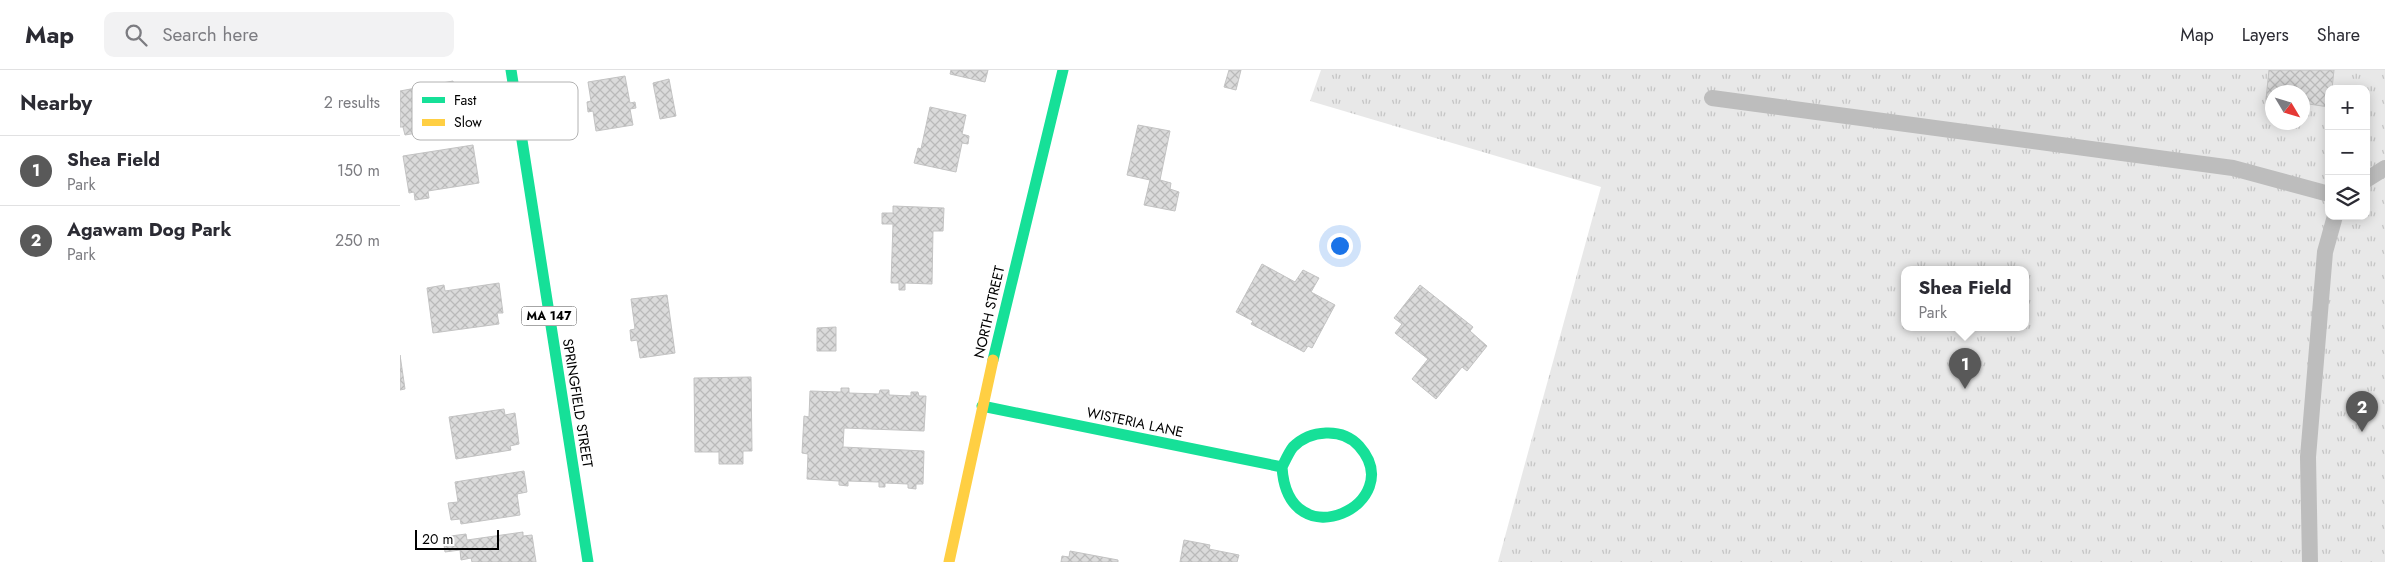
<!DOCTYPE html>
<html lang="en">
<head>
<meta charset="utf-8">
<style>
  body { margin:0; font-family:Jost,sans-serif; background:#f2f2f3; color:#2b2b33 }
  .controls { position:absolute; right:15px; top:15px; display:grid; overflow:hidden; border-radius:10px; box-shadow:0 2px 12px #0003 }
  .controls button { width:45px; height:45px; display:grid; place-items:center; padding:0; border:0; border-bottom:1px solid #e1e1e2; background:#fff; color:#2b2b33; font:25px sans-serif }
  .compass { position:absolute; left:1865px; top:15px; width:45px; height:45px; border-radius:50%; background:#fff; box-shadow:0 2px 12px #0003; rotate:128deg }
  .scale { position:absolute; left:15px; bottom:12px; width:84px; box-sizing:border-box; padding-left:5px; border:2px solid #000; border-top:0; font-size:14px; line-height:18px; white-space:nowrap; color:#000; -webkit-text-stroke:4px #fff; paint-order:stroke }
  .you { position:absolute; left:939px; top:175px; width:18px; height:18px; margin:-12px; border:4px solid #fff; border-radius:50%; background:#1a73e8; box-shadow:0 0 0 8px #1a73e833 }
  .badge { display:grid; place-items:center; width:32px; height:32px; border-radius:50%; background:#595959; color:#fff; font-size:16px; font-weight:700 }
  .pin { position:absolute; translate:-50% -41px; filter:drop-shadow(0 1px 2px #0008) }
  .pin::after { content:''; position:absolute; top:26px; width:18px; height:15px; background:inherit; clip-path:polygon(0 0,100% 0,50% 100%) }
  .popup { position:absolute; left:1501px; top:196px; width:128px; height:65px; box-sizing:border-box; display:grid; place-content:center; border-radius:10px; background:#fff; filter:drop-shadow(0 1px 4px #0005); font-size:16px; white-space:nowrap; color:#7c7c81 }
  .popup b { font-size:19px; color:#2b2b33 }
  .popup::after { content:''; position:absolute; left:50%; top:100%; margin-left:-10px; border:10px solid transparent; border-top-color:#fff }
  .list { margin:0; padding:0; list-style:none }
  h2 { display:flex; justify-content:space-between; align-items:center; height:65px; margin:0; padding:0 20px; font-size:21px }
  h2 small { font-size:16px; font-weight:400; color:#7c7c81 }
  .list li { display:grid; grid-template-columns:32px 1fr auto; gap:15px; align-items:center; box-sizing:border-box; height:70px; padding:0 20px; border-top:1px solid #e1e1e2 }
  .list b { display:block; font-size:19px; white-space:nowrap }
  .list p { margin:0; font-size:16px; white-space:nowrap; color:#7c7c81 }
  .list em { font-size:16px; font-style:normal; color:#7c7c81 }
  .icon { flex:none; width:28px; height:28px; fill:none; stroke:currentColor; stroke-width:2; stroke-linecap:round; stroke-linejoin:round }
  .map { position:relative; flex:none; width:1985px; height:492px; overflow:hidden }
  header { display:flex; align-items:center; gap:30px; box-sizing:border-box; height:70px; padding:0 25px; background:#fff; border-bottom:1px solid #e1e1e2 }
  header strong { font-size:24px }
  nav { display:flex; gap:28px; margin-inline-start:auto; font-size:18px }
  .search { width:350px; height:45px; background:#f2f2f3; display:flex; align-items:center; gap:12px; box-sizing:border-box; padding:0 18px; border-radius:10px; color:#7c7c81; font-size:19px }
  main { display:flex }
  aside { flex:1; background:#fff }
  .map>svg:first-child { display:block }
</style>
</head>
<body>
<header>
<strong>Map</strong>
<div class="search"><svg class="icon" aria-label="search" viewBox="0 0 24 24"><circle cx="10" cy="10" r="6"/><path d="M15 15l6 6"/></svg>Search here</div>
<nav><a>Map</a><a>Layers</a><a>Share</a></nav>
</header>
<main>
<aside>
<h2>Nearby<small>2 results</small></h2>
<ul class="list">
<li><span class="badge">1</span><div><b>Shea Field</b><p>Park</p></div><em>150 m</em></li>
<li><span class="badge">2</span><div><b>Agawam Dog Park</b><p>Park</p></div><em>250 m</em></li>
</ul>
</aside>
<div class="map">
<svg width="1985" height="492" viewBox="0 0 1985 492">
  <defs>
    <pattern id="park-tufts" width="24" height="20" patternUnits="userSpaceOnUse" patternTransform="scale(1.25)"><rect width="24" height="20" fill="#e8e8e8"/><path d="M3 7l-1-3M5 7V3M7 7l1-3M15 17l-1-3M17 17v-4M19 17l1-3" fill="none" stroke="#c5c5c5"/></pattern>
    <pattern id="building-cross-hatch" width="8" height="8" patternUnits="userSpaceOnUse" patternTransform="scale(1.25)"><rect width="8" height="8" fill="#dbdbdb"/><path d="M0 0l8 8M0 8l8-8" fill="none" stroke="#bababa"/></pattern>
  </defs>
  <rect width="100%" height="100%" fill="#fff"/>
  <!-- park -->
  <path fill="url(#park-tufts)" fill-rule="evenodd" d="M921,0h1064v492h-887l103,-375 -291,-86zM1929,19h37v127h-37zM1872,22h30v30h-30zM1505,200h120v58h-120z"/>
  <!-- building -->
  <path fill="url(#building-cross-hatch)" stroke="#c3c3c3" d="M551,0h37l-3,12 -35,-8z
    M829,0h12l-5,20 -12,-3z
    M1869,0h65l-2,19h-3v18l-27,-4v-11h-30v8l-6,-1z
    M225,6l5,27 5,-1 1,6 -6,1 3,16 -37,6 -3,-20 -5,1 -1,-10 4,-1 -3,-19z
    M269,9l7,37 -16,3 -7,-36z
    M53,11l1,6 9,-2 5,28 -10,2 1,6 -19,3v-3l-24,3 1,9 -12,2 -2,-8h-3v-36z
    M530,37l36,8 -4,19 7,2 -1,8 -6,-1 -6,29 -42,-9 4,-15 3,1z
    M738,55l32,6 -10,49 11,3 -1,6 9,3 -4,19 -31,-6 6,-25 -23,-5z
    M73,75l6,38 -51,8 1,7 -14,2 -1,-8 -5,1 -6,-37z
    M493,136l51,2 -1,23h-10l-1,53 -27,-1v7h-6v-7h-8l2,-59h-11v-11h11z
    M862,194l33,18 8,-12 16,8 -8,14 24,13 -23,43 -4,-2 -4,6 -53,-28 2,-3 -17,-9z
    M99,213l4,30h-6l2,11 -66,9 -6,-45 17,-3 1,6z
    M1020,215l53,42 -3,4 17,15 -20,25 -5,-4 -26,32 -24,-20 16,-20 -33,-26 7,-9 -8,-6z
    M267,225l8,58 -35,5 -3,-18 -6,1 -1,-11 5,-1 -4,-30z
    M436,257v24h-19v-23z
    M0,285l5,34 -5,1z
    M351,307l1,74h-9v13h-24v-12h-24l-1,-74z
    M441,318h8v5l30,1 1,-4h9v5l22,1v-4h7l1,4h7l-2,35 -80,-3 -1,19 81,4 -1,33h-7v5l-8,-1v-4l-23,-1v4h-6v-5l-31,-1v5l-9,-1v-4l-32,-2 1,-25 -6,-1 2,-37 5,1 1,-26 31,1z
    M104,339l1,6 10,-2 4,31 -9,2 1,4 -55,9 -7,-42z
    M124,401l3,21 -10,2 3,21 -59,9 -1,-5 -9,1 -3,-17 10,-1 -3,-20z
    M123,462v4l9,-1 4,27h-64l-1,-4 -10,2 -1,-10 -15,2 -2,-15 23,-3 1,6z
    M784,470l26,5 -1,4 30,6 -2,7h-57z
    M670,481l48,9v2h-57l1,-6 7,1z"/>
  <g fill="none" stroke-linecap="round" stroke-linejoin="round">
    <!-- lane -->
    <path stroke="#bdbdbd" stroke-width="16" d="M1312,28l521,70 96,26
      M1966,110l19,-12
      M1910,492l-2,-105 17,-205 10,-36"/>
    <!-- fast -->
    <path stroke="#16e098" stroke-width="11" d="M111,0l77,492
      M593,290l70,-290
      M582,336l300,61c6,95 128,36 77,-21 -17,-19 -49,-16 -66,1 -4,5 -8,14 -11,20"/>
    <!-- slow -->
    <path stroke="#ffcf43" stroke-width="11" d="M549,492l44,-202"/>
  </g>
  <g text-anchor="middle" dominant-baseline="central" stroke-width="4.5" stroke-linejoin="round" paint-order="stroke">
    <!-- shield labels -->
    <rect fill="#fff" stroke="#4c4c4c" stroke-width="1" x="121.5" y="236.5" width="55" height="19" rx="4"/>
    <g font-size="12" font-weight="bold" fill="#000">
      <text x="149" y="246">MA 147</text>
    </g>
    <!-- street labels -->
    <g font-size="14" fill="#000" stroke="#fff">
      <text transform="translate(589 242) rotate(-77)">NORTH STREET</text>
      <text transform="translate(178 333) rotate(81)">SPRINGFIELD STREET</text>
      <text transform="translate(735 352) rotate(12)">WISTERIA LANE</text>
    </g>
  </g>
  <!-- legend -->
  <rect x="12" y="12" width="166" height="58" rx="8" fill="#fff" stroke="#b2b2b2" stroke-width="1"/>
  <rect x="22" y="27" width="23" height="6" fill="#16e098"/>
  <rect x="22" y="49" width="23" height="7" fill="#ffcf43"/>
  <g font-size="14" fill="#000">
    <text x="54" y="35">Fast</text>
    <text x="54" y="57">Slow</text>
  </g>
</svg>
<div class="controls">
<button>+</button>
<button>−</button>
<button><svg class="icon" aria-label="layers" viewBox="0 0 24 24"><path d="M12 4l9 5-9 5-9-5zM3 14l9 5 9-5"/></svg></button>
</div>
<svg class="compass" viewBox="-18 -18 36 36"><path d="M0-13l5 13h-10z" fill="#e53935"/><path d="M0 13l5-13h-10z" fill="#7c7c81"/></svg>
<div class="scale">20 m</div>
<div class="you"></div>
<div class="pin badge" style="left:1565px;top:319px">1</div>
<div class="popup"><b>Shea Field</b>Park</div>
<div class="pin badge" style="left:1962px;top:362px">2</div>
</div>
</main>
</body>
</html>
